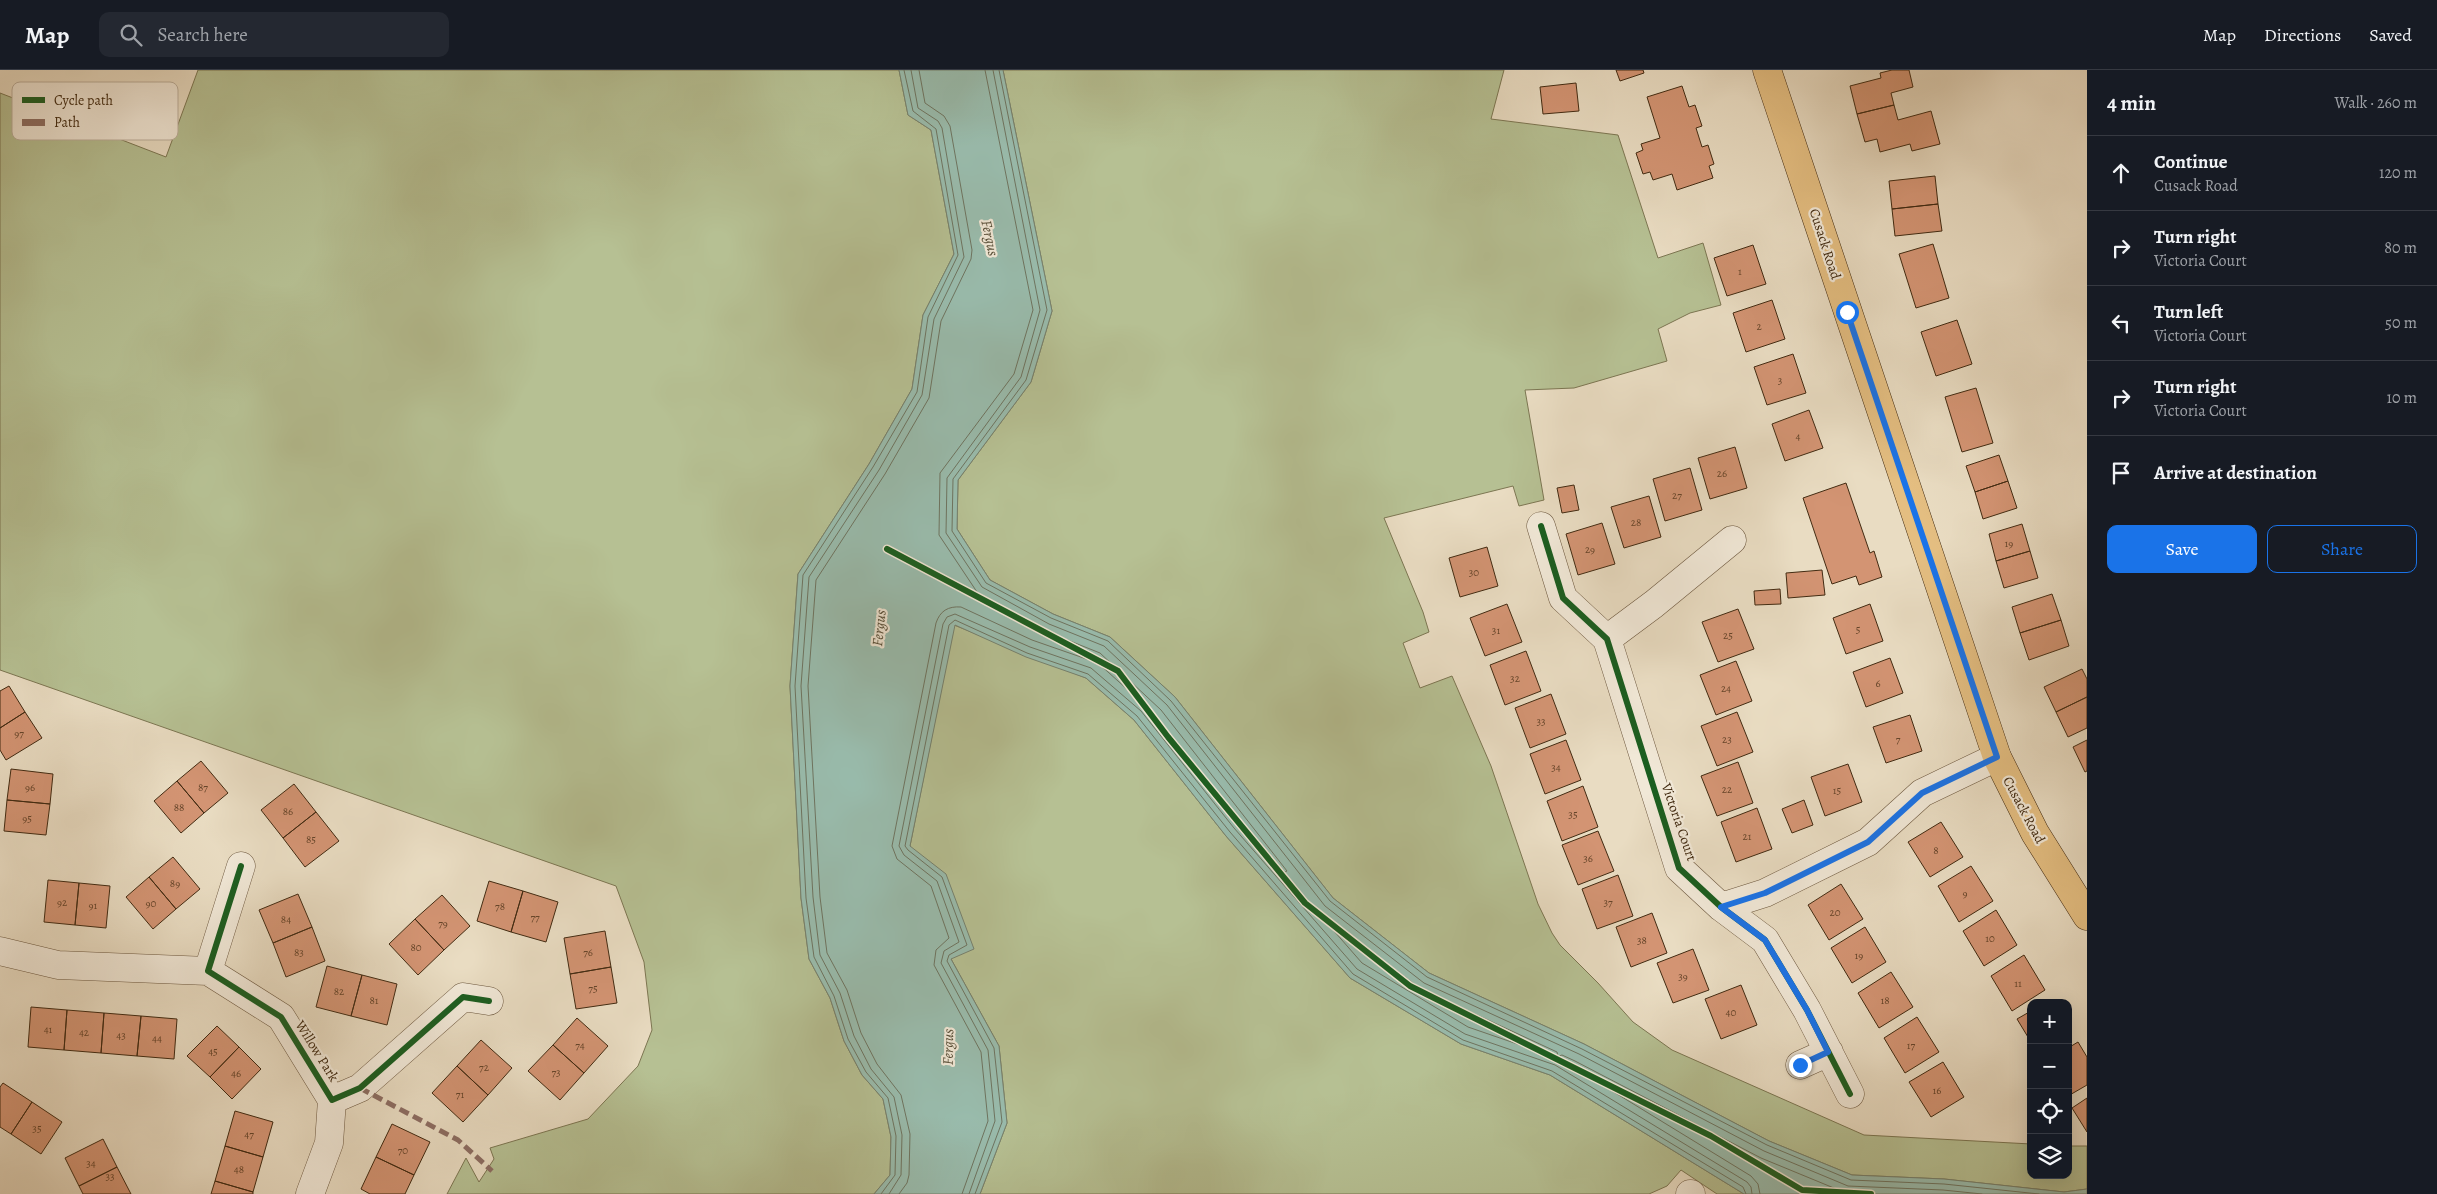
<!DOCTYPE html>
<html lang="en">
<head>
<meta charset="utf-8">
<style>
  body { margin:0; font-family:Alegreya,serif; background:#242831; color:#f1f3f6 }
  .controls { position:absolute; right:15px; bottom:15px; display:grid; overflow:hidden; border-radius:10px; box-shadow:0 5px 20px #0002 }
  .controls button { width:45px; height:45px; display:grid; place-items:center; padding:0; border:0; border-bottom:1px solid #363941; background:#171b24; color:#f1f3f6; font:25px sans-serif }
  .stop { position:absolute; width:15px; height:15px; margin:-11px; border:4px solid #1a73e8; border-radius:50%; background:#fff }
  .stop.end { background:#1a73e8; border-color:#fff; box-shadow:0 1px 5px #0008 }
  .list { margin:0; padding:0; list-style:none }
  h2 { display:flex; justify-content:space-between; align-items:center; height:65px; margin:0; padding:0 20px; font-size:21px }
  h2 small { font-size:16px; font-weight:400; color:#9ea1a6 }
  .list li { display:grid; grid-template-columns:32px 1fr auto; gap:15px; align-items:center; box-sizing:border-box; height:75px; padding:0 20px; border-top:1px solid #363941 }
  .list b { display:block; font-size:19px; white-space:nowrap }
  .list p { margin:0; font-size:16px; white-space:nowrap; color:#9ea1a6 }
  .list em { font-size:16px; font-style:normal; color:#9ea1a6 }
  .actions { display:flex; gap:10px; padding:15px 20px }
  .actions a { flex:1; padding:11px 0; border:1px solid #1a73e8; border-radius:10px; text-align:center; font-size:18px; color:#1a73e8 }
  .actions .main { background:#1a73e8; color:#fff }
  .icon { flex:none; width:28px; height:28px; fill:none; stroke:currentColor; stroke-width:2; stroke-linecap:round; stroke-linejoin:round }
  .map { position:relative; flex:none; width:2087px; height:1124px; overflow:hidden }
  header { display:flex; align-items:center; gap:30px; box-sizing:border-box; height:70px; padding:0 25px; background:#171b24; border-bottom:1px solid #363941 }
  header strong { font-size:24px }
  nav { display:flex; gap:28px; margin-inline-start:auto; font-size:18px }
  .search { width:350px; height:45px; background:#242831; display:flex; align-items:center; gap:12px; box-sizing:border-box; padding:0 18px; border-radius:10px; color:#9ea1a6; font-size:19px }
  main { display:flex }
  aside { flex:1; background:#171b24 }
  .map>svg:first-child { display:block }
</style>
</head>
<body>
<header>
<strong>Map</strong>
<div class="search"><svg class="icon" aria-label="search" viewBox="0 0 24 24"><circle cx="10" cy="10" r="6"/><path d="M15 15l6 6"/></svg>Search here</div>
<nav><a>Map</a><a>Directions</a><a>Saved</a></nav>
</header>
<main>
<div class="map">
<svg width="2087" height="1124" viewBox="0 0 2087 1124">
  <rect width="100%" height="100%" fill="#e9dcc2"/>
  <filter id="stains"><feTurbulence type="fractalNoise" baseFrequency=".004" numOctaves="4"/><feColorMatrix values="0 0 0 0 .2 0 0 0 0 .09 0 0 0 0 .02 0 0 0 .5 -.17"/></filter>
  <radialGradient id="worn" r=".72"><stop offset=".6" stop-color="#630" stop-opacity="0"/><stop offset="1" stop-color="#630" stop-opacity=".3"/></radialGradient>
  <!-- green -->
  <path fill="#b6c093" stroke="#7c7652" d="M198,0h701l9,45 23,15 23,124 -31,61 -11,74 -43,75 -71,110 -8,112 11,212 8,61 21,39 14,43 18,34 21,24 8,38 -1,38 -16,19h-427l19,-36 13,24 15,-23 -4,-11 98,-29 50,-53 14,-36 -8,-68 -28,-76 -616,-216v-577l166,64z
    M1003,0h501l-13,49 127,16 40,123 45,-15 18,62 -31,8 -32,16 9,32 -93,27 -49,2 19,110 -25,6 -6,-20 -129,32 39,94 6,20 -26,11 17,45 32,-12 39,90 47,138 14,29 8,12 38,38 35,39 39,28 192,85 167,9v31h37v-29h19v43l-23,3 -120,-13 -92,-4 -83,-34 -185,-97 -155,-71 -96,-75 -158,-201 -65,-60 -57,-23 -63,-34 -33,-51 1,-49 73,-98 21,-71z
    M954,555l132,53 48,42 92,116 124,142 111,66 89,31 194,119h-27l-36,-24 -14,16 -18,8h-669l27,-71 -8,-77 -48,-87 -41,-113z"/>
  <!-- water -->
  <path fill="#99bcad" stroke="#76826f" d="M899,0h104l49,241 -21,71 -73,98 -1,49 33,51 63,34 57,23 65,60 158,201 96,75 155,71 185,97 83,34 92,4 120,13 23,-3v5h-343l-194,-119 -89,-31 -111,-66 -124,-142 -92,-116 -48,-42 -60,-21 -71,-32 -45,221 36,28 28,75 -23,10 48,87 8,77 -27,71h-106l16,-19 1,-38 -8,-38 -21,-24 -18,-34 -14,-43 -21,-39 -8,-61 -11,-212 8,-112 71,-110 43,-75 11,-74 31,-61 -23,-124 -23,-15z"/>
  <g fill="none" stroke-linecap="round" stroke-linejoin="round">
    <!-- shore -->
    <path stroke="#6e7460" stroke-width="1" d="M993,0l47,240 -19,67 -74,101 -1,55 36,54 67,37 55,22 63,59 158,201 99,77 155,71 185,97 84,35 95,4 39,4
      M999,0l48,240 -21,70 -73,99 -1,52 34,52 65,35 57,23 63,60 159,200 97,76 155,72 185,96 84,35 93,4 95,10
      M1327,850h3l91,69 136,63 1,4 -3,1 -87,-30 -106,-64 -35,-40z
      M881,1124l14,-19 1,-39 -8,-38 -22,-26 -18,-33 -14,-43 -20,-39 -8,-59 -11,-212 8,-111 70,-108 44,-75 11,-75 30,-62 -22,-126 -23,-18 -9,-41
      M889,1124l12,-19 1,-40 -8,-38 -23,-28 -17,-33 -14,-43 -20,-38 -7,-58 -12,-211 8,-109 70,-107 43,-75 12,-76 30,-62 -22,-129 -4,-7 -20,-13 -7,-38
      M899,1124l8,-11 2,-8 1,-41 -9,-39 -24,-31 -16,-31 -14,-43 -20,-37 -7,-56 -12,-211 8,-106 69,-106 44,-76 12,-77 30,-62 1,-9 -22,-124 -6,-10 -19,-13 -6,-33
      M962,1124l26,-73 -7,-69 -47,-87 2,-15 13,-12 -18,-52 -34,-27 -5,-13 44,-223c4,-12 12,-17 25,-16l71,33 66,23 50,45 92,116 43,49 4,-2 -126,-161 -61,-57 -55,-22 -66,-36 -40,-60 1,-62 74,-99 19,-64 -48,-240
      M969,1124l26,-73 -7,-71 -47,-87 3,-12 15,-9 -22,-61 -33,-26 -5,-9 44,-222 4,-7 8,-3 75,33 61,21 50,43 93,117 123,141 108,65 90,31 192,117 4,5 1,7
      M975,1124l27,-72 -8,-74 -47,-87 2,-6 18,-10 -25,-68 -34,-27 -3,-4 44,-221 6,-5 72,33 61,21 49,42 93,116 123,142 110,66 89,31 191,116 3,7
      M1760,1124l-2,-10 -7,-8 -191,-117 -1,-3 3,-1 13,6 186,97 85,35 10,1"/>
  </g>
  <!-- building -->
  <path fill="#d39473" stroke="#422b12" d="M1616,0h27l1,3 -24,8z
    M1892,0h17l4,17 -22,6 3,12 -37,9 -7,-28 31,-8 -1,-5z
    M1576,13l3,28 -36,3 -3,-27z
    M1682,16l7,21 6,-2 7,21 -6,2 6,19 6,-2 6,19 -5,2 4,12 -36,12 -5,-16 -19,6 -3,-8 -7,2 -7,-21 7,-3 -2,-6 19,-6 -13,-41z
    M1894,35l4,15 33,-9 9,33 -28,7 -2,-7 -30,8 -3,-13 -12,3 -8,-28z
    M1935,106l3,28 -46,5 -3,-28z
    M1938,134l4,27 -47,5 -3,-27z
    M1933,174l16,54 -33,10 -17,-54z
    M1753,175l13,39 -39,12 -13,-38z
    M1772,230l13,39 -39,13 -13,-39z
    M1957,250l15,44 -36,12 -15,-44z
    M1793,284l13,39 -39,12 -13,-38z
    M1976,318l17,55 -31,9 -17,-55z
    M1809,340l14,38 -38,13 -13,-37z
    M1735,377l12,41 -37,11 -12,-41z
    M1999,385l9,26 -33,11 -9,-26z
    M1690,398l12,42 -37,11 -12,-42z
    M2008,411l9,27 -34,11 -8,-27z
    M1846,413l24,70 4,-2 8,26 -23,8 -3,-9 -24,8 -29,-86z
    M1574,415l5,25 -17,3 -5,-25z
    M1649,426l12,41 -37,11 -13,-41z
    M1602,453l13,41 -37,11 -12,-41z
    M2022,454l8,27 -34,10 -7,-27z
    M1487,477l11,39 -38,11 -11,-39z
    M2030,481l8,27 -34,10 -8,-27z
    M1822,500l3,25 -37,3 -2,-25z
    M1780,519l1,15 -26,1 -1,-14z
    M2052,524l9,26 -41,13 -8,-26z
    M1507,534l15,38 -37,14 -15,-38z
    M1870,534l13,37 -37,13 -13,-36z
    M1738,539l16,40 -36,13 -16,-40z
    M2061,550l8,26 -40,14 -9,-27z
    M1526,581l15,40 -36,14 -15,-40z
    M1890,588l13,35 -37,14 -13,-35z
    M1736,591l16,40 -36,14 -16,-40z
    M2082,599l5,10v18l-31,15 -12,-25z
    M9,616l16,26 -25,16v-37z
    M1551,624l15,40 -36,14 -15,-40z
    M2087,627v31l-19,9 -12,-25z
    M25,642l17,26 -36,22 -6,-10v-22z
    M1737,642l16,40 -36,14 -16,-40z
    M1910,645l12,36 -36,12 -13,-36z
    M1566,670l15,40 -36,14 -15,-40z
    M2087,670v31l-2,1 -12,-25z
    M201,691l27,32 -24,20 -27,-32z
    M1738,692l15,41 -36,13 -16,-40z
    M1848,694l14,38 -37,14 -14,-39z
    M11,699l42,5 -3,30 -43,-4z
    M177,711l27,32 -23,20 -27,-32z
    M294,714l22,28 -33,26 -22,-28z
    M1583,716l15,41 -36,14 -15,-40z
    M7,730l43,4 -4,31 -42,-4z
    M1804,730l9,25 -21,8 -10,-24z
    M1757,738l15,41 -36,13 -15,-40z
    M316,742l23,29 -34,26 -22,-29z
    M1941,752l22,35 -33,20 -22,-35z
    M1598,761l16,40 -36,14 -16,-40z
    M173,787l27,32 -24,20 -27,-32z
    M1971,796l22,35 -34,21 -21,-36z
    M1618,805l15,41 -36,13 -15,-40z
    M149,807l27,32 -23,20 -27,-32z
    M48,810l31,3 -4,42 -31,-3z
    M489,811l34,10 -12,41 -34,-11z
    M79,813l31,3 -4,42 -31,-3z
    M1841,814l22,35 -34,21 -21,-35z
    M523,821l35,11 -12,40 -35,-10z
    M298,824l14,33 -39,16 -14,-33z
    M442,825l28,31 -26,24 -29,-31z
    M1996,840l21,35 -33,21 -21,-35z
    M1652,843l15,40 -36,14 -15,-40z
    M415,849l29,31 -26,25 -29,-31z
    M312,857l13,34 -39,16 -13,-34z
    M1865,857l21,35 -34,21 -21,-35z
    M605,861l6,36 -41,7 -6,-36z
    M1693,879l16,41 -36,13 -16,-40z
    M2024,885l21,35 -33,21 -21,-35z
    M327,896l35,9 -11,41 -35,-9z
    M611,897l6,36 -41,6 -6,-35z
    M1891,902l22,35 -34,21 -21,-35z
    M362,905l35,9 -10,41 -36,-9z
    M1741,915l16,40 -36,14 -16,-40z
    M31,937l36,3 -3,40 -36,-3z
    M67,940l37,3 -3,40 -37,-3z
    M2031,941v31l-14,-23z
    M104,943l37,3 -4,40 -36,-3z
    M141,946l36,3 -3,40 -37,-3z
    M1917,947l22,35 -34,21 -21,-35z
    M577,948l31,28 -24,27 -31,-28z
    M217,956l22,21 -29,30 -23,-21z
    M481,970l31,28 -24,27 -31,-29z
    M2078,972l9,15v28l-19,11v-48z
    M553,975l31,28 -24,27 -32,-29z
    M239,977l22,22 -29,30 -22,-22z
    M1943,992l21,35 -33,20 -22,-35z
    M457,996l31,29 -25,27 -31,-29z
    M3,1013l29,19 -21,32 -11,-7v-40z
    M2087,1028v34l-15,-24z
    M32,1032l30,20 -21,32 -30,-20z
    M235,1041l38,11 -10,35 -38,-11z
    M392,1054l38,18 -16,33 -38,-18z
    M103,1069l14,28 -38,19 -14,-28z
    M225,1076l38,11 -10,35 -38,-11z
    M376,1087l38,18 -9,19h-35l-9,-5z
    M117,1097l14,27h-48l-4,-8z
    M215,1111l38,11v2h-42z"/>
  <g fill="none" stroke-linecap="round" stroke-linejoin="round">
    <defs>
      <path id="minor" d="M1541,456l22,72 44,41 72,229 42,39 44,33 42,70 43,84
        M1607,569l47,-35 78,-64
        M241,796l-33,105 73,46 51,83 28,-12 103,-91 26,4
        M1721,837l44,-14 103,-51 54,-49 75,-36
        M0,881l58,14 150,6
        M1800,995l29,-13
        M310,1124l19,-51 3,-43
        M1690,1124h1"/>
      <path id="major" d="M1767,0l230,687 38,76 52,83"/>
    </defs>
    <!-- minor casing -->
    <use href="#minor" stroke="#6c573e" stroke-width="29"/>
    <!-- major casing -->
    <use href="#major" stroke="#422b12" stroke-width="29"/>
    <!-- minor -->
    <use href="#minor" stroke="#f1e8d7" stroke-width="28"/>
    <!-- major -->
    <use href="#major" stroke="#e4be81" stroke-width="28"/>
    <!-- quiet -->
    <path stroke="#8d6e63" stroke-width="5" stroke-dasharray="10 5" stroke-linecap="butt" d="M360,1018l98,52 34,31"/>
    <defs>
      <path id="cycleway" d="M1541,456l22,72 44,41 72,229 42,39 44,33 42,70 43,84
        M887,479l231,122 50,66 137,166 105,83 301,150 91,54 69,4
        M241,796l-33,105 73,46 51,83 28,-12 103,-91 26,4"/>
    </defs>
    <!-- cycleway casing -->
    <use href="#cycleway" stroke="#f1e8d7" stroke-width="9"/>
    <!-- cycleway -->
    <use href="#cycleway" stroke="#1b5e20" stroke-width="6"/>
  </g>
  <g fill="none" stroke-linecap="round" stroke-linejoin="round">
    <!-- route -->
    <path stroke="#1a73e8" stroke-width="6" d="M1800,995l28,-13 -21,-42 -42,-70 -44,-33 44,-14 103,-51 54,-49 75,-36 -150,-445"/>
  </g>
  <g text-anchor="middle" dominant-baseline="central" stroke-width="4.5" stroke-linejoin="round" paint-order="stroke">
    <!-- number labels -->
    <g font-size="11" fill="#66452a">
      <text x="1740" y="201">1</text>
      <text x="1759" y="256">2</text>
      <text x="1780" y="310">3</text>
      <text x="1798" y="366">4</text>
      <text x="1722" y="403">26</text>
      <text x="1677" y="425">27</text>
      <text x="1636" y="452">28</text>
      <text x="2009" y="473">19</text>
      <text x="1590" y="479">29</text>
      <text x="1474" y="502">30</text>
      <text x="1858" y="559">5</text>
      <text x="1496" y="560">31</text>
      <text x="1728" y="565">25</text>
      <text x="1515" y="608">32</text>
      <text x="1878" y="613">6</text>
      <text x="1726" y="618">24</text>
      <text x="1541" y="651">33</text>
      <text x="19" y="663">97</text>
      <text x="1727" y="669">23</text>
      <text x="1898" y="669">7</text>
      <text x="1556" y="697">34</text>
      <text x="30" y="717">96</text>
      <text x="203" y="717">87</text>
      <text x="1727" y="719">22</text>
      <text x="1837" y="720">15</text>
      <text x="179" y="737">88</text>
      <text x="288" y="741">86</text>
      <text x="1573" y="744">35</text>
      <text x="27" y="748">95</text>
      <text x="1747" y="766">21</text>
      <text x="311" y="769">85</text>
      <text x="1936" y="780">8</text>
      <text x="1588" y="788">36</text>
      <text x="175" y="813">89</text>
      <text x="1965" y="823">9</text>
      <text x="62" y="832">92</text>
      <text x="1608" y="832">37</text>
      <text x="151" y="833">90</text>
      <text x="93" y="835">91</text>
      <text x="500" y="836">78</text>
      <text x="1835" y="842">20</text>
      <text x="535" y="847">77</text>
      <text x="286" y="849">84</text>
      <text x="443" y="853">79</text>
      <text x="1990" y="868">10</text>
      <text x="1642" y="870">38</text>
      <text x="416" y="877">80</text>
      <text x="299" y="882">83</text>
      <text x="588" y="882">76</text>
      <text x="1859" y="885">19</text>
      <text x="1683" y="906">39</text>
      <text x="2018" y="913">11</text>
      <text x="593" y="918">75</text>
      <text x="339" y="921">82</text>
      <text x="374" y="930">81</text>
      <text x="1885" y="930">18</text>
      <text x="1731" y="942">40</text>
      <text x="48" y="959">41</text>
      <text x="84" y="962">42</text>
      <text x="121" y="965">43</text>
      <text x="157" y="968">44</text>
      <text x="580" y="975">74</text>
      <text x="1911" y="975">17</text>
      <text x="213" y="981">45</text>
      <text x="484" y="997">72</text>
      <text x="556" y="1002">73</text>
      <text x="236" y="1003">46</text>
      <text x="1937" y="1020">16</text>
      <text x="460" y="1024">71</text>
      <text x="37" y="1058">35</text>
      <text x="249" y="1064">47</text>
      <text x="403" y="1080">70</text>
      <text x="91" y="1093">34</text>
      <text x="239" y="1099">48</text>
      <text x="110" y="1106">33</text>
    </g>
    <!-- street labels -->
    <g font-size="14" fill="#422b12" stroke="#f1e8d7">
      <text transform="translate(1825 174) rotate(72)">Cusack Road</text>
      <text transform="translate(2024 740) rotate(62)">Cusack Road</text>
      <text transform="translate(1679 752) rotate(71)">Victoria Court</text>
      <text transform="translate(317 981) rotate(58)">Willow Park</text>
    </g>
    <!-- water labels -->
    <g font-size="15" font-style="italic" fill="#584f39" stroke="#f1e8d7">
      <text transform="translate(990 168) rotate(78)">Fergus</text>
      <text transform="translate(879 558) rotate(-84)">Fergus</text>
      <text transform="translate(948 977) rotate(-89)">Fergus</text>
    </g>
  </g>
  <!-- legend -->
  <rect x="12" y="12" width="166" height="58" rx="8" fill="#f1e8d7" stroke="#bcaf9c" stroke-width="1"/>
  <rect x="22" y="27" width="23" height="6" fill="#1b5e20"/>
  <rect x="22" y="49" width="23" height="7" fill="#8d6e63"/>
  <g font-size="14" fill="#422b12">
    <text x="54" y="35">Cycle path</text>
    <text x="54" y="57">Path</text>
  </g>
  <rect width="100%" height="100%" filter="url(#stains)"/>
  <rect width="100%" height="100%" fill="url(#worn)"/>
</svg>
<div class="controls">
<button>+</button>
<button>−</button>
<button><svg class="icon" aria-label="locate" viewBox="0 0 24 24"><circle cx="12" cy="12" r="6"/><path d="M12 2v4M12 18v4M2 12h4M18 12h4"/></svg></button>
<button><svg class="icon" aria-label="layers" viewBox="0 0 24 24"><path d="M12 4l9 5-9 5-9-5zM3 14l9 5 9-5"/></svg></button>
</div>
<div class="stop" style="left:1847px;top:242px"></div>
<div class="stop end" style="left:1800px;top:995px"></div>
</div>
<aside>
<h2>4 min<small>Walk · 260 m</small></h2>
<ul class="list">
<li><svg class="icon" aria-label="ahead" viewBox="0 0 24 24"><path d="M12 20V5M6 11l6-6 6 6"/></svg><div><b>Continue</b><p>Cusack Road</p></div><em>120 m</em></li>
<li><svg class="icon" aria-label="right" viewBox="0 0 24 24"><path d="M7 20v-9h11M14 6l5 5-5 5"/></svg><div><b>Turn right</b><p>Victoria Court</p></div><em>80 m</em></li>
<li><svg class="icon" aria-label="left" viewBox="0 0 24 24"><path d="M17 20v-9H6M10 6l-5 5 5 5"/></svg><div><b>Turn left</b><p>Victoria Court</p></div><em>50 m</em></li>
<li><svg class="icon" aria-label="right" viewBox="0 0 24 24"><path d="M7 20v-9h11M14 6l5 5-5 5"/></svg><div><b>Turn right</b><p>Victoria Court</p></div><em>10 m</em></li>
<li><svg class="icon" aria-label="arrive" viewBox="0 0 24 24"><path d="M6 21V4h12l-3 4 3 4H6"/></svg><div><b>Arrive at destination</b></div></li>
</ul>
<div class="actions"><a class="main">Save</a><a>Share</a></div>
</aside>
</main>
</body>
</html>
